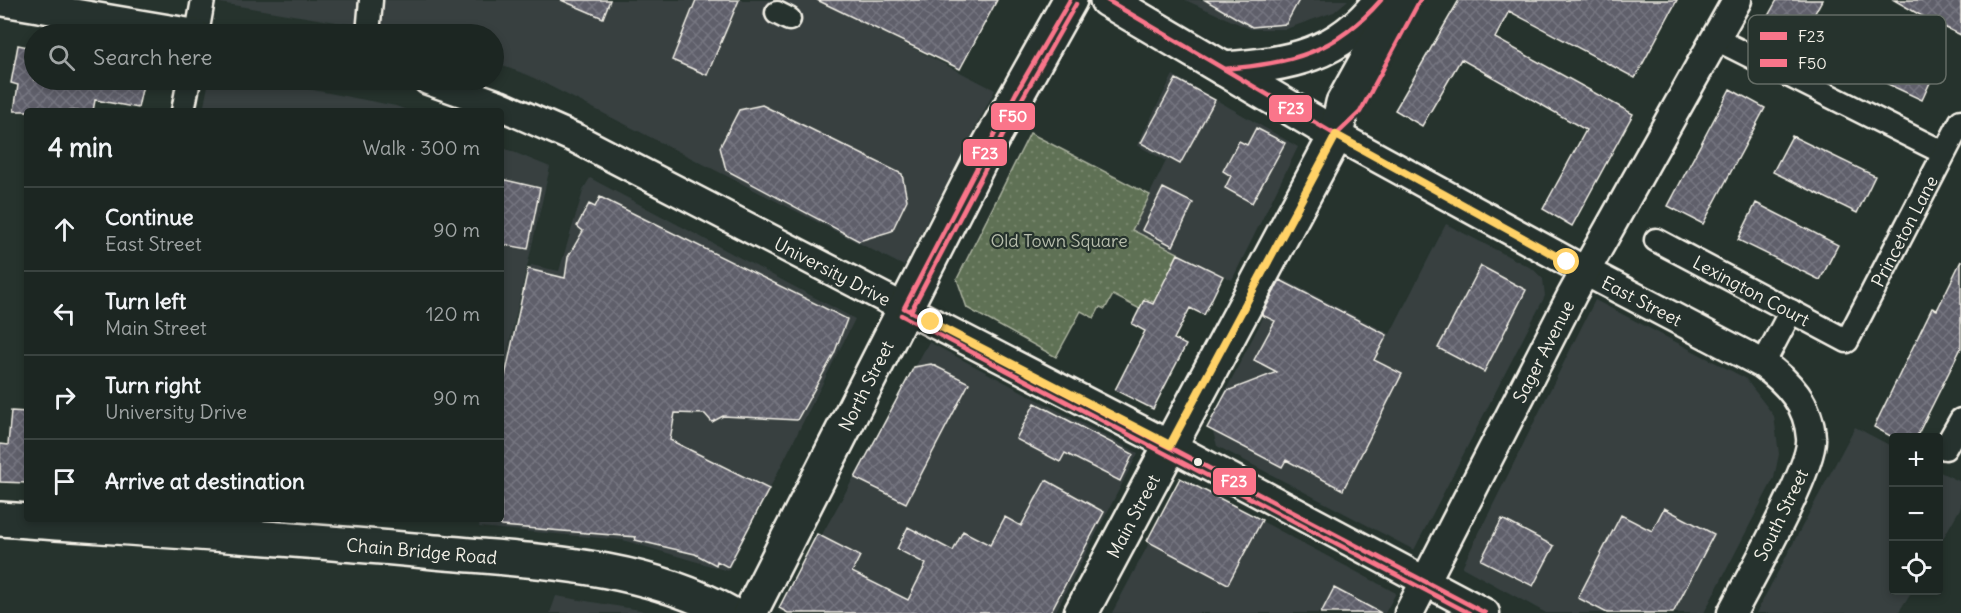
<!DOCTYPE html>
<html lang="en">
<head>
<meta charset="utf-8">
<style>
  body { margin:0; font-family:Delius,sans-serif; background:#252e2a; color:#f1f3f6 }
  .controls { position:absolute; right:18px; bottom:18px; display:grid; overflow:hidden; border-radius:6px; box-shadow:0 3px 9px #0003 }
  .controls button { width:54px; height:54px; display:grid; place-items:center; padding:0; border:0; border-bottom:2px solid #3a4340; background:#1c2622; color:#f1f3f6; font:30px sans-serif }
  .stop { position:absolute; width:18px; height:18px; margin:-14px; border:4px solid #ffd166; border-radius:50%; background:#fff }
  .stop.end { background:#ffd166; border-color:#fff; box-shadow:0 2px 6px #0008 }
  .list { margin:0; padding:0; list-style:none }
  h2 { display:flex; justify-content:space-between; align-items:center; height:78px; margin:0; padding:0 24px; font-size:26px }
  h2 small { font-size:20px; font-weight:400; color:#a0a5a5 }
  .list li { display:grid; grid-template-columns:39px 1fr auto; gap:18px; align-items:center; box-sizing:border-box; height:84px; padding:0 24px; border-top:2px solid #3a4340 }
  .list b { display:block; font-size:22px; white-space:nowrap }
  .list p { margin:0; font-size:20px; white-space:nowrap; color:#a0a5a5 }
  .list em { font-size:20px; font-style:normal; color:#a0a5a5 }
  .icon { flex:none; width:33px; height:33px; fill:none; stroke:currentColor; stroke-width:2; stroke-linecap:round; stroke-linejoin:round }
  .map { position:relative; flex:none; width:1961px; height:613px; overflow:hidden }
  .search { position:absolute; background:#1c2622; box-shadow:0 3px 9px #0003; left:24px; top:24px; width:480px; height:66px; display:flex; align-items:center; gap:15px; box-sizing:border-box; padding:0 21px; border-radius:33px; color:#a0a5a5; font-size:22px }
  .panel { position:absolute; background:#1c2622; box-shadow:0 3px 9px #0003; left:24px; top:108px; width:480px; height:414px; border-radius:6px }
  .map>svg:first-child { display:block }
</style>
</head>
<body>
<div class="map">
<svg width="1961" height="613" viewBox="0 0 1961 613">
  <defs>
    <pattern id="park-dots" width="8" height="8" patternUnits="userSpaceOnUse" patternTransform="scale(1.5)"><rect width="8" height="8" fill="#5f7154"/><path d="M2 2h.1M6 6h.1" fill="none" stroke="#77866d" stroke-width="1.8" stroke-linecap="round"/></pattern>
    <pattern id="building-cross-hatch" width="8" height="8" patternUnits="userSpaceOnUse" patternTransform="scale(1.5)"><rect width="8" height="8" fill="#5e5f6b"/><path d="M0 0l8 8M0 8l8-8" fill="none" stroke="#767680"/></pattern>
  </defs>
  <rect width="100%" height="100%" fill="#26332d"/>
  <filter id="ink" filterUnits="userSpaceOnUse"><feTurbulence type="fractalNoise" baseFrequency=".0167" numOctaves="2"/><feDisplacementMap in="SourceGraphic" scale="12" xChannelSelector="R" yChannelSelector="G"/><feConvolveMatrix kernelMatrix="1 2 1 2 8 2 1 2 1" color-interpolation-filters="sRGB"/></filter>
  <g filter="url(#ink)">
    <!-- built -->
    <path fill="#374040" d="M221,0h598l176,90 -91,176 -376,-191 -34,-12v-29h-84l-190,-31z
      M1185,0h163l-14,12 -48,17h-36z
      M1173,75l125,72 -66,133 -100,-50 34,-69 -29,-16z
      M209,80h53l134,26 13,5h-206z
      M501,147l49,20 -45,196 26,-98 28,6 25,-83 6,-10 265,141 -127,252 -105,-31 -144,-13 1,-8h21v-137l5,-18 -5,-2z
      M1446,224l87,45 10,10 2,17 -131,254 -197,-104 -7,-25 73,-142 107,55z
      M1595,300l150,78 29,38 5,38 -5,24 -70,135h-158l-84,-46z
      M929,342l209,111 -83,160 -276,-1z
      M1855,427l38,20 1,143 18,1 -14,22h-142z
      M1938,471l23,11v25l-22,38z
      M1183,479l213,114 -11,20h-273z
      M556,596l84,14 7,3h-97z"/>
    <!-- park -->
    <path fill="url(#park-dots)" stroke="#aab19e" stroke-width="1.5" d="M1030,133l120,62 -18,35 46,23 -12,26 9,34 -30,-15 -5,11 -27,-14 -8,14 -5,-2 -6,11 -13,-7 -25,46 -89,-49 -10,-29z"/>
    <!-- building -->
    <path fill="url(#building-cross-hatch)" stroke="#f4f1e8" stroke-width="1.5" d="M561,0h49l-7,18z
      M696,0h43l-32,75 -35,-15z
      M817,0h180l-37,69z
      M1205,0h94l-13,24 -34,3z
      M1459,0h218l-42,78 -126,-67 -14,27 138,76 -61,112 -29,-17 43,-79 -125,-71 -39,67 -27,-16z
      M1777,0h45l-24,44 -35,-19z
      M1894,0h67v35l-34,-16z
      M1854,21l85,42 -17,37 -88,-41z
      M18,45l16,3v32h110l-6,28 -43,-8 -2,11h-79l4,-26 -7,-2z
      M1176,79l39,21 -35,64 -39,-21z
      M1730,89l35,19 -62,116 -35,-18z
      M762,105l140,69 5,26 -15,31 -33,10 -133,-71 -6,-23 19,-37z
      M1256,128l29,15 -33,60 -27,-15 6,-12 -8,-5 16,-30 8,4z
      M1792,136l83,40 -18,37 -84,-41z
      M501,179l39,9 -12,61 -27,-5z
      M1163,188l30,15 -20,43 -31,-16z
      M600,197l247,122 -13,35 -37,66 -74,-4 -11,6 -7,-8 -30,-1 -5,27 99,49 -41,78 -11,-6 -1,4 -21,-11 -60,-14 1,-3 -135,-11v-131l27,-126 37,9 3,-21 15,-26 -6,-5 12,-22 6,3z
      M1756,203l82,42 -18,35 -82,-40z
      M1178,254l45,22 -19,39 -14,-7 -16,31 12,6 -33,64 -38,-19 30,-59 -13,-7 12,-24 9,4z
      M1961,261v87l-45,90h-22l-20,-11 58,-119 5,2z
      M1481,266l45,24 -42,82 -46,-24z
      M1280,280l107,55 -13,25 28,14 -59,116 -57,-30 -4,7 -75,-39 20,-37 50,-19 -23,-12 21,-39 -13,-6z
      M931,364l38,19 -63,120 -51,-25 59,-111z
      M1035,403l98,51 -13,27 -55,-28 -5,9 -44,-23z
      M11,411l16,1v71l-27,-1v-38l8,1z
      M1180,478l82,42 -34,64 -81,-43z
      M1046,480l58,32 -54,101h-262l-9,-5 38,-74 43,22 -8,16 56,28 18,-36 -29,-15 11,-22 45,24 10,-20 27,14 15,-28 16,9z
      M1664,508l50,26 -41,79h-66l-29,-15 43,-83 31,16z
      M1502,519l52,27 -21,40 -52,-26z
      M1334,588l47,25h-60z"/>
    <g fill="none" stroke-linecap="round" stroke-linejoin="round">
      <defs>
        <g id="minor">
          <path d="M777,13l12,6"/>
          <path d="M197,34l6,-34"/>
          <path d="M368,34l3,-34"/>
          <path d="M1716,39l226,113"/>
          <path d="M183,111l6,-31"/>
          <path id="s1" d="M1656,240l191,101 114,-220"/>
          <path d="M1763,364l28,-53"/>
          <path d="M1945,448l16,-28"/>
        </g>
        <g id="tertiary">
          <path d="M0,1l196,33"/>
          <path id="s2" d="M428,80l71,25 78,34 571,295 337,179"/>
          <path id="s3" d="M1336,135l249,136 178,93c25,18 46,40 48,74 3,28 -63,144 -79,175"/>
          <path id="s4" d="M1409,613l163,-318 165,-295"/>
        </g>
        <g id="primary">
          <path d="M1107,0l229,135"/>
          <path d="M1224,69c66,-5 115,-13 157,-69"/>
          <path id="s5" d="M0,519c142,10 283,19 425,32 101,10 214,11 304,62"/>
          <path id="s6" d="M750,613l231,-454 89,-159"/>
          <path id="s7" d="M1081,613l255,-478 7,-32 57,-103"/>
        </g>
      </defs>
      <!-- minor casing -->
      <use href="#minor" stroke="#f4f1e8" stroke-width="27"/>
      <!-- tertiary casing -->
      <use href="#tertiary" stroke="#f4f1e8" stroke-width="33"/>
      <!-- primary casing -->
      <use href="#primary" stroke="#f4f1e8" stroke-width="38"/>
      <!-- minor -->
      <use href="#minor" stroke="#26332d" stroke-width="22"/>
      <!-- tertiary -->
      <use href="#tertiary" stroke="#26332d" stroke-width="28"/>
      <!-- primary -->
      <use href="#primary" stroke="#26332d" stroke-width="33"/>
      <defs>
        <path id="bus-1" d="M1107,0l229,135 24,-23 60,-112
          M1224,69c68,-6 111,-16 157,-69
          M904,308l581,305
          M904,308l112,-215 54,-93"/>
        <path id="bus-2" d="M911,311l112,-214 53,-93
          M901,315l568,298"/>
      </defs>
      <!-- bus-1 casing -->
      <use href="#bus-1" stroke="#26332d" stroke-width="9"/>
      <!-- bus-2 casing -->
      <use href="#bus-2" stroke="#26332d" stroke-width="9"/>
      <!-- bus-1 -->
      <use href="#bus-1" stroke="#fa758a" stroke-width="4.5"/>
      <!-- bus-2 -->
      <use href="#bus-2" stroke="#fa758a" stroke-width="4.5"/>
    </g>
  </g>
  <g fill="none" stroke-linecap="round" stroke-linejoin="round" filter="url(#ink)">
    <!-- route -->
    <path stroke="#ffd166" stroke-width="8" d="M931,322l239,123 166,-310 231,127"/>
  </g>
  <!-- markers -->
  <circle fill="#f4f1e8" stroke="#26332d" stroke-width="2" cx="1198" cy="462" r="5"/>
  <g text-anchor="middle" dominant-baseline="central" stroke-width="4.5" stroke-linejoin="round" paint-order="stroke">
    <!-- street labels -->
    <g font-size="18" fill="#f4f1e8" stroke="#26332d">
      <text stroke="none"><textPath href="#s1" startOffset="340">Princeton Lane</textPath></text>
      <text stroke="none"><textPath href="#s2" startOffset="448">University Drive</textPath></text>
      <text stroke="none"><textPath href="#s1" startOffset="108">Lexington Court</textPath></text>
      <text stroke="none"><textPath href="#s3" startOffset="348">East Street</textPath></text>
      <text stroke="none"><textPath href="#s4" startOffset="294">Sager Avenue</textPath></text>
      <text stroke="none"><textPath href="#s6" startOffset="255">North Street</textPath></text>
      <text transform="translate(1781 515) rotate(-64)">South Street</text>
      <text stroke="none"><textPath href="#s7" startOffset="110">Main Street</textPath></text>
      <text stroke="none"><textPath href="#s5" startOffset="423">Chain Bridge Road</textPath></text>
    </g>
    <!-- park labels -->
    <g font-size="18" fill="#b8bead" stroke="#26332d">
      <text x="1059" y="240">Old Town Square</text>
    </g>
  </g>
  <!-- legend -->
  <rect x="1748" y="15" width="198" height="69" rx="9" fill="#26332d" stroke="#646c65" stroke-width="1.5"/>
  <rect x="1760" y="32" width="27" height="8" fill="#fa758a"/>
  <rect x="1760" y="59" width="27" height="8" fill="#fa758a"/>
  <g font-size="16" fill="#f4f1e8">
    <text x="1798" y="42">F23</text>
    <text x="1798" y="69">F50</text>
  </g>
  <g stroke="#26332d" stroke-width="2">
    <rect x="1268" y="94" width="45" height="29" rx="6" fill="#fa758a"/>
    <rect x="990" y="102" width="46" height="29" rx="6" fill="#fa758a"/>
    <rect x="962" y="138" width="46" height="29" rx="6" fill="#fa758a"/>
    <rect x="1212" y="467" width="45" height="29" rx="6" fill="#fa758a"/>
  </g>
  <g font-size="16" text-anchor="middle" font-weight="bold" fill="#fff">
    <text x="1291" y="114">F23</text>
    <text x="1013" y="122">F50</text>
    <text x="985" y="159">F23</text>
    <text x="1234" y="487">F23</text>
  </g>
</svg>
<div class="controls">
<button>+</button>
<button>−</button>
<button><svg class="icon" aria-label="locate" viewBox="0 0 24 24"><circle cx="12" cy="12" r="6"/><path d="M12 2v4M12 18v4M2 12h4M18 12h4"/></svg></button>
</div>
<div class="stop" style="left:1567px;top:262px"></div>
<div class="stop end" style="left:931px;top:322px"></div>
<div class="search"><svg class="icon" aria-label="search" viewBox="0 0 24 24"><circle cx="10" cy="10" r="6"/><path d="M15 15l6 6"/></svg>Search here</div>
<section class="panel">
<h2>4 min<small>Walk · 300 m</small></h2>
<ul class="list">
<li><svg class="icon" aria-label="ahead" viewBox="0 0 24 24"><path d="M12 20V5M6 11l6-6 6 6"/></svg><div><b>Continue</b><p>East Street</p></div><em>90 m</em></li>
<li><svg class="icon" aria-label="left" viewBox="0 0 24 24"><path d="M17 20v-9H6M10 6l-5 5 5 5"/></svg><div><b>Turn left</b><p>Main Street</p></div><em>120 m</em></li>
<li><svg class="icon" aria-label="right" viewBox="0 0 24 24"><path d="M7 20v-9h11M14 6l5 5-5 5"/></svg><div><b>Turn right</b><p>University Drive</p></div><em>90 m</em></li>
<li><svg class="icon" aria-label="arrive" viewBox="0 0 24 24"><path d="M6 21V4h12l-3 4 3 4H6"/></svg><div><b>Arrive at destination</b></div></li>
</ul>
</section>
</div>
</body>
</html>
